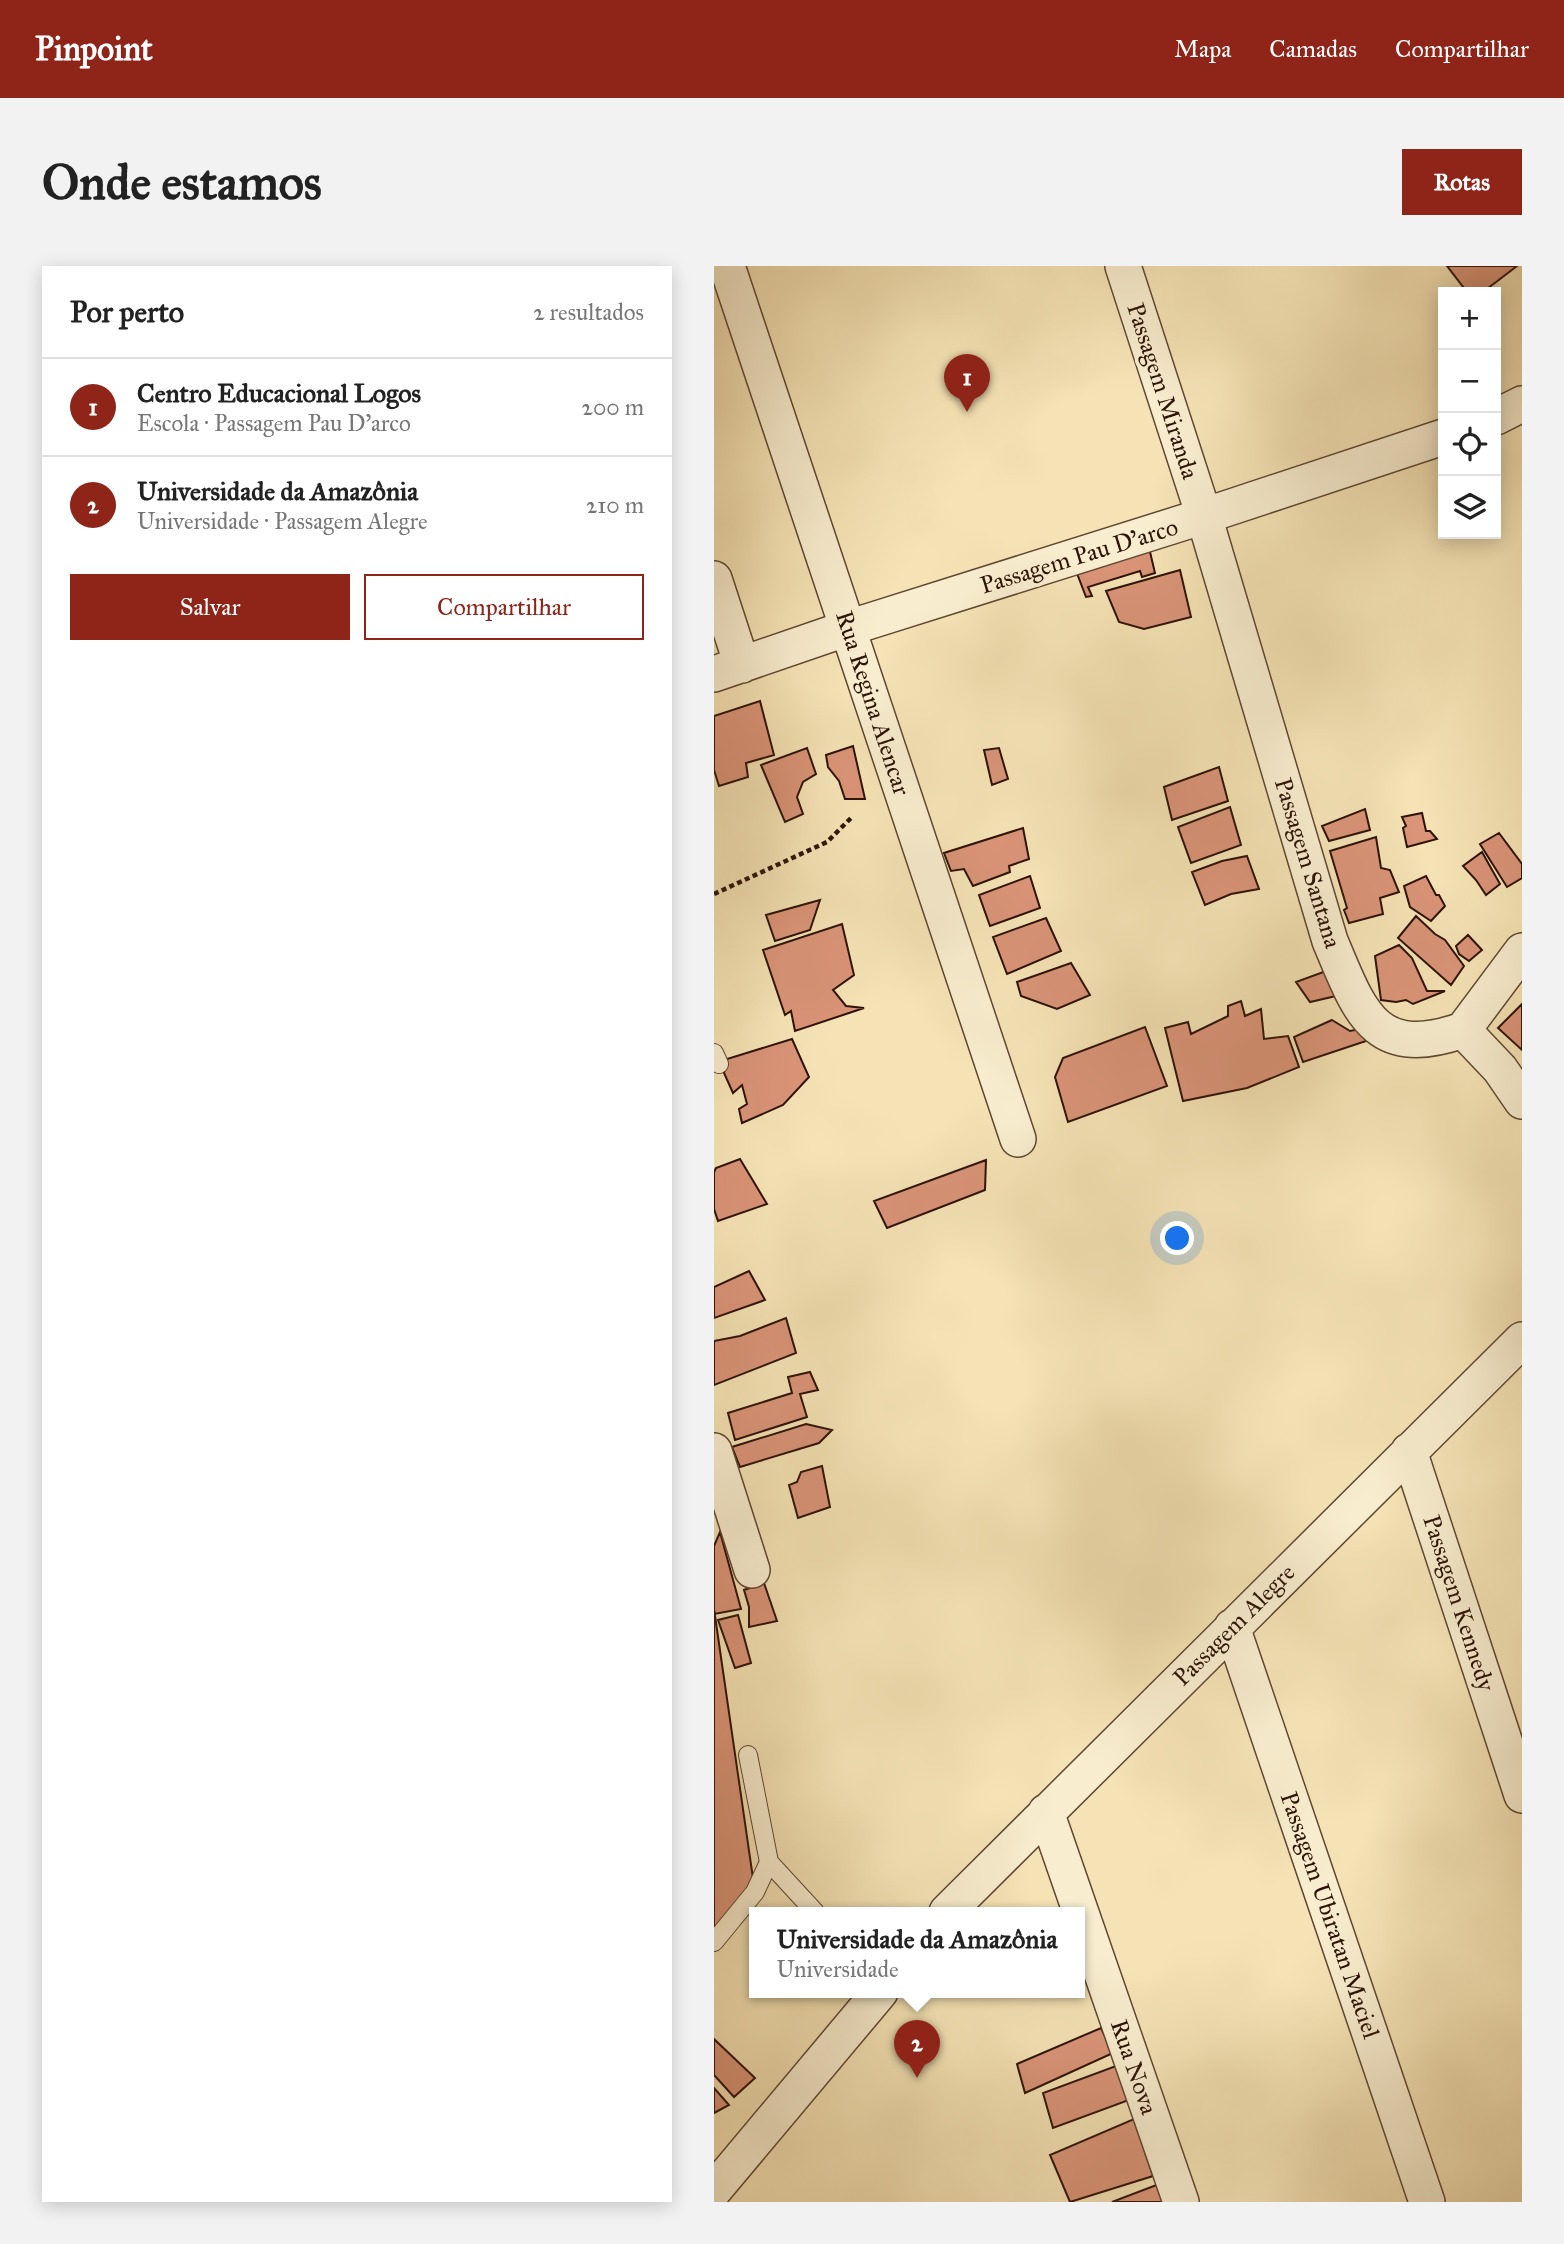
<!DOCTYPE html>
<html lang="pt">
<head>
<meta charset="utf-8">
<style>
  body { margin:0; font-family:"IM FELL Great Primer",serif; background:#f2f2f2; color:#222 }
  .controls { position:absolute; right:21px; top:21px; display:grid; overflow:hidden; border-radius:0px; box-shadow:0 4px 18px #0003 }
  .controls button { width:63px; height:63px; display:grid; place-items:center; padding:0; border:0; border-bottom:2px solid #e0e0e0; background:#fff; color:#222; font:35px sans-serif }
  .you { position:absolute; left:464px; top:973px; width:24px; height:24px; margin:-18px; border:5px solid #fff; border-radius:50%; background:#1a73e8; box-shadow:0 0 0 10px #1a73e833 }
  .badge { display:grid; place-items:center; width:46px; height:46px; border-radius:50%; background:#8f2418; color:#fff; font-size:23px; font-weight:700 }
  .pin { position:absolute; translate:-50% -58px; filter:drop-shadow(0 2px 4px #0008) }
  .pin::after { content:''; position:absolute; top:37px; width:24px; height:21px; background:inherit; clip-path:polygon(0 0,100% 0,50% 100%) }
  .popup { position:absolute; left:35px; top:1641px; width:336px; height:91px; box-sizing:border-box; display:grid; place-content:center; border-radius:0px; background:#fff; filter:drop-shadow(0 2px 5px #0005); font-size:23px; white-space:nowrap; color:#767676 }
  .popup b { font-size:26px; color:#222 }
  .popup::after { content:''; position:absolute; left:50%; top:100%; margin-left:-14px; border:14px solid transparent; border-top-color:#fff }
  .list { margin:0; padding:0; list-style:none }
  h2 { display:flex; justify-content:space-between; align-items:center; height:91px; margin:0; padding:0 28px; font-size:30px }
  h2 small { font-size:23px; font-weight:400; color:#767676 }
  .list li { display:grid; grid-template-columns:46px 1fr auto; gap:21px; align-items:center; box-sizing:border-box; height:98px; padding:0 28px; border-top:2px solid #e0e0e0 }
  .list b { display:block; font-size:26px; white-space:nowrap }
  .list p { margin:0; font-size:23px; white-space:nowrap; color:#767676 }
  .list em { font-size:23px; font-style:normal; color:#767676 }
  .actions { display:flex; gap:14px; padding:21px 28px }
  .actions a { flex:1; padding:16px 0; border:2px solid #8f2418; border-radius:0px; text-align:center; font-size:24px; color:#8f2418 }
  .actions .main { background:#8f2418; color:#fff }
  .icon { flex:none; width:38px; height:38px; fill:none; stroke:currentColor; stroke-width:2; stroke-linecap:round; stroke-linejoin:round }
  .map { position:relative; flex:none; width:808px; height:1936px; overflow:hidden; border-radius:0px }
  header { display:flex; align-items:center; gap:42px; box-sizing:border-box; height:98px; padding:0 35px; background:#8f2418; color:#fff }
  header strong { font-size:33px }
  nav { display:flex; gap:38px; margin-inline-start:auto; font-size:24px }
  .intro { display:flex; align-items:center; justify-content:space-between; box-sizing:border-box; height:168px; padding:0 42px }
  h1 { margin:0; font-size:49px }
  .button { padding:18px 32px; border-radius:0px; background:#8f2418; color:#fff; font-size:24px; font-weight:700 }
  main { display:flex; gap:42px; padding:0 42px }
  aside { flex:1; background:#fff; border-radius:0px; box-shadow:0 4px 18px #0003 }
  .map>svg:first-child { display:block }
</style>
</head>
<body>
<header>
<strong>Pinpoint</strong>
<nav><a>Mapa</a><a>Camadas</a><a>Compartilhar</a></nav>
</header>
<div class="intro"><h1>Onde estamos</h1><a class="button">Rotas</a></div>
<main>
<aside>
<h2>Por perto<small>2 resultados</small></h2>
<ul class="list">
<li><span class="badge">1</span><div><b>Centro Educacional Logos</b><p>Escola · Passagem Pau D'arco</p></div><em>200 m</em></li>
<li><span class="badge">2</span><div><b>Universidade da Amazônia</b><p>Universidade · Passagem Alegre</p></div><em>210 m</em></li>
</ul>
<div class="actions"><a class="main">Salvar</a><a>Compartilhar</a></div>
</aside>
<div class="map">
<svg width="808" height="1936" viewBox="0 0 808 1936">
  <rect width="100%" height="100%" fill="#f5e3b5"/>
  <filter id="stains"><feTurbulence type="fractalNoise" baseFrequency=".00286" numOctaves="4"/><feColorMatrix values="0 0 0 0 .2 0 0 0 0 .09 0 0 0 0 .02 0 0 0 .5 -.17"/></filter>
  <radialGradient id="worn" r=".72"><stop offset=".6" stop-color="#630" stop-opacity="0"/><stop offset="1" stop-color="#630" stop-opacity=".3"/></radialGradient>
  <!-- building -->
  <path fill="#da9478" stroke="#2d1307" stroke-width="2" d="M733,0h70l-34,26h-16z
    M433,273l8,34 -13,4 -2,-6 -52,16 4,9 -6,1 -13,-34z
    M466,304l11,47 -47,12 -25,-7 -13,-31z
    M46,435l14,54 -28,8 2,14 -29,9 -5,-16v-54z
    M139,480l12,53h-20l-6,-18 -11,-14 -2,-12z
    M93,482l9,26 -13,8 -6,15 6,17 -18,8 -24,-57z
    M285,482l9,31 -16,6 -8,-35z
    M505,501l9,34 -56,19 -8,-33z
    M516,541l11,38 -50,18 -13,-36z
    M651,543l5,21 -41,11 -7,-15z
    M708,547l4,18h4l7,8 -30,8 -4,-19 3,-2 -4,-9z
    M309,562l6,31 -20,7 1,6 -37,14 -9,-17 -13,2 -7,-18z
    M785,567l23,31v14l-15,9 -27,-43z
    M662,571l5,31 9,2 9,22 -19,6 3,16 -34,9 -5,-13 3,-2 -17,-57z
    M768,586l18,32 -14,11 -10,-15 -13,-14z
    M533,590l12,33 -28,5 -26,11 -13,-33 30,-11z
    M316,610l10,32 -50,18 -11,-31z
    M712,610l10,19h3l6,11 -14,15 -21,-14 -6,-21z
    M106,634l-10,30 -35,11 -9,-26z
    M702,650l19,18 10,6 19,26 -13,19 -53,-47z
    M332,652l15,33 -54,23 -14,-37z
    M128,658l12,51 -21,15 13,16 18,2 -69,23 -4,-20 -6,4 -22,-65z
    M754,669l14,15 -13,11 -10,-7 -3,-8z
    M685,679l13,13 15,33h18l-32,13 -7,-4 -10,2 -15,-2 -6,-44z
    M357,697l19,32 -33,14 -36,-13 -4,-14z
    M612,705l10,25 -26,6 -14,-20z
    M527,735l4,15 16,-7 3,30 24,-3 11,31 -52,21 -64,13 -18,-73 23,-6 3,12 37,-18v-10z
    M808,738v46l-24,-22z
    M618,754l18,11 10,-2 9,11 -66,22 -9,-25z
    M431,761l22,59 -99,36 -13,-45 8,-19z
    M78,773l17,38 -26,28 -41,18 -3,-14 8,-5 -5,-19 -9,8 -9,-20 3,-14z
    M26,893l27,45 -49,17 -4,-12v-37l2,-4z
    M272,894l-1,30 -98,38 -13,-27z
    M35,1005l16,29 -51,18v-31z
    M72,1052l10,35 -82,32v-44l26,-5z
    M96,1106l8,18 -18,4 7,23 -72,23 -7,-27 64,-20 -4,-16z
    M92,1158l26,6 -13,13 -79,24 -8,-20z
    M108,1200l8,41 -32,11 -9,-33 8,-3 4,-10z
    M6,1266l21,77 -27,5v-68z
    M50,1317l13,38 -28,6v-20l-5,-17z
    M0,1343l41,283 -41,54z
    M24,1349l13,48 -16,5 -17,-48z
    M387,1762l12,25 -88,40 -8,-29z
    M0,1773l41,39 -21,19 -20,-22z
    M402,1800l13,34 -76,28 -10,-35z
    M0,1822l15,17 -15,8z
    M420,1853l19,57 -83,26 -20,-47z
    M445,1918l8,18h-55z"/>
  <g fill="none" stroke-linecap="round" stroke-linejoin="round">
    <defs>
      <path id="service" d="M0,787l5,11
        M55,1596l46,50
        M0,1676l41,-50 14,-30 -21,-107"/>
      <path id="minor" d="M13,0l291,873
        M409,0l81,250 126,425c30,71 44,120 133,89l37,39 22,32
        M782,151l26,-13
        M0,313l28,86
        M0,408l134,-46 356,-112 239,-79
        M749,764l59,-79
        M0,1185l38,119
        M695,1185l113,344
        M518,1361l195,575
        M332,1546l135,390
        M233,1646l575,-572
        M0,1924l166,-198"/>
    </defs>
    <!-- service casing -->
    <use href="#service" stroke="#5f4732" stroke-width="20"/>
    <!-- minor casing -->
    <use href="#minor" stroke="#5f4732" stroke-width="38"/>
    <!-- path -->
    <path stroke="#2d1307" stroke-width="4.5" stroke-dasharray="5 3.5" stroke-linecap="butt" d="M0,628l113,-52 24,-24"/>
    <!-- service -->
    <use href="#service" stroke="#f8edcf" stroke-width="18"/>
    <!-- minor -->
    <use href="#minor" stroke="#f8edcf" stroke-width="35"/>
  </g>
  <g text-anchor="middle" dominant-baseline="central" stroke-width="7" stroke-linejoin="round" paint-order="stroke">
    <!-- street labels -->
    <g font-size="24" fill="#2d1307" stroke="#f8edcf">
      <text transform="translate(449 125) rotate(72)">Passagem Miranda</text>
      <text transform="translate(365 290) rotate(-17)">Passagem Pau D'arco</text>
      <text transform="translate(159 437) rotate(72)">Rua Regina Alencar</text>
      <text transform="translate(594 597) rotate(73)">Passagem Santana</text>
      <text transform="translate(745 1337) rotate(72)">Passagem Kennedy</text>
      <text transform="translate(520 1359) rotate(-45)">Passagem Alegre</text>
      <text transform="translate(616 1649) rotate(71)">Passagem Ubiratan Maciel</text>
      <text transform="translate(420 1801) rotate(71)">Rua Nova</text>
    </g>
  </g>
  <rect width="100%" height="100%" filter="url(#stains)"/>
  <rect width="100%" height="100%" fill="url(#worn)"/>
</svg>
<div class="controls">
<button>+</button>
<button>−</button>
<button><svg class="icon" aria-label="locate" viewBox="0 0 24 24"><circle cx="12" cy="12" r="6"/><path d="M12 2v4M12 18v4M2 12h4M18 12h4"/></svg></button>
<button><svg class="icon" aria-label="layers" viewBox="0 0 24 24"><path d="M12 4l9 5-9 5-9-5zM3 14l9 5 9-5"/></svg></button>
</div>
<div class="you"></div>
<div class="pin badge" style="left:253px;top:146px">1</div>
<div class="pin badge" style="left:203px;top:1812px">2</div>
<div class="popup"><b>Universidade da Amazônia</b>Universidade</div>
</div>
</main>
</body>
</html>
